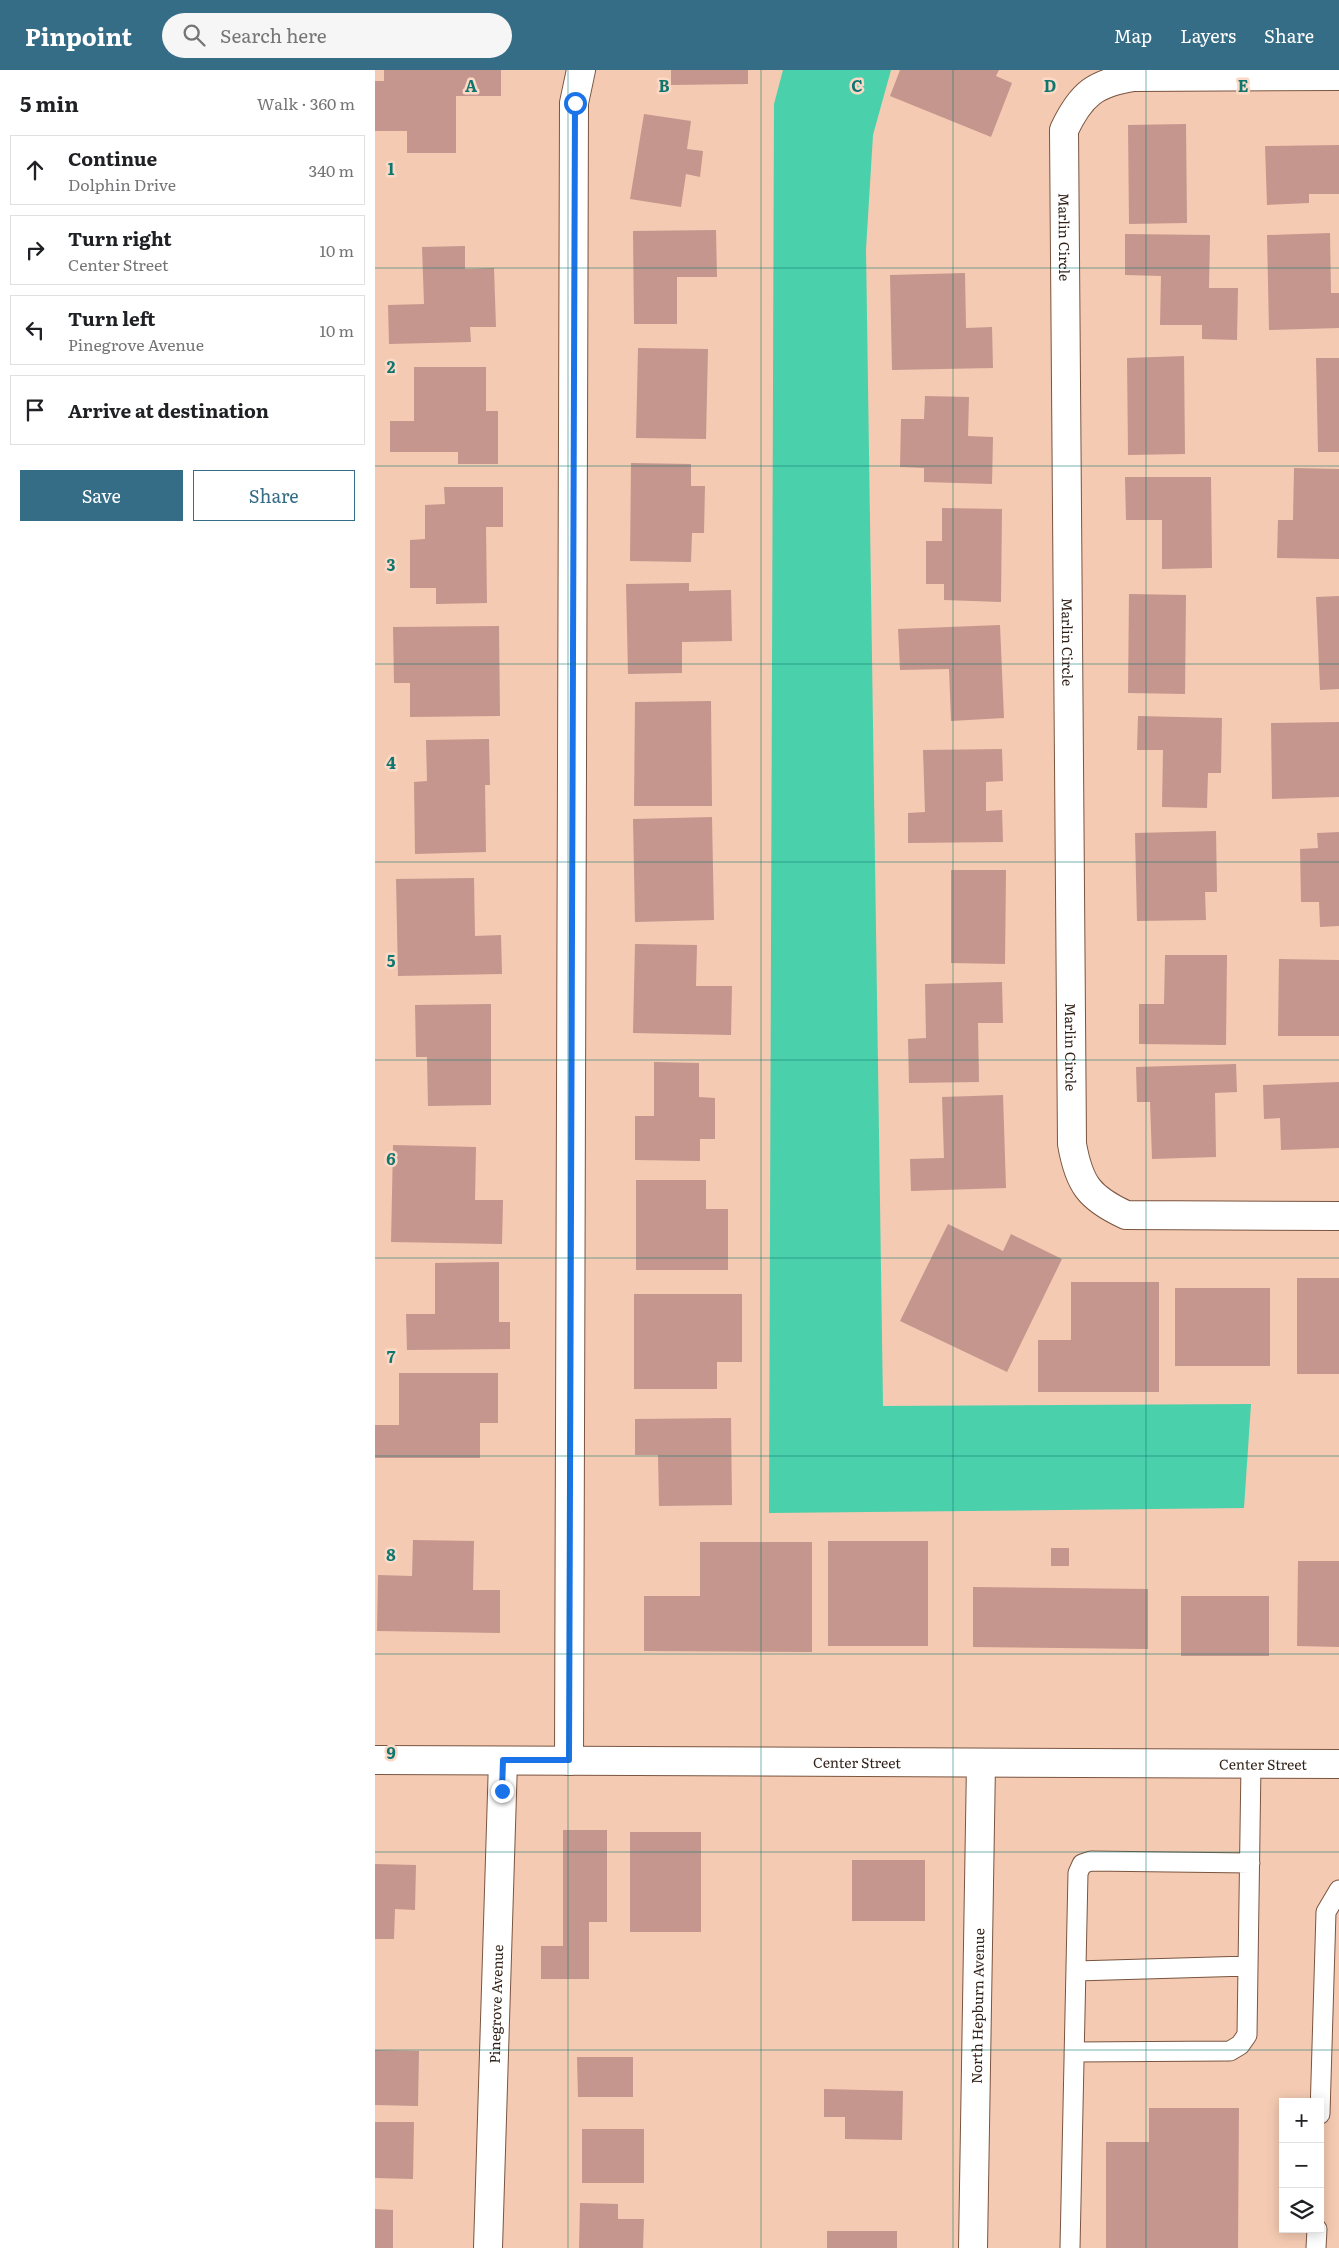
<!DOCTYPE html>
<html lang="en">
<head>
<meta charset="utf-8">
<style>
  body { margin:0; font-family:Literata,serif; background:#f6f6f6; color:#202124 }
  .controls { position:absolute; right:15px; bottom:15px; display:grid; overflow:hidden; border-radius:0px; box-shadow:0 2px 12px #0003 }
  .controls button { width:45px; height:45px; display:grid; place-items:center; padding:0; border:0; border-bottom:1px solid #e0e0e0; background:#fff; color:#202124; font:25px sans-serif }
  .stop { position:absolute; width:15px; height:15px; margin:-11px; border:4px solid #1a73e8; border-radius:50%; background:#fff }
  .stop.end { background:#1a73e8; border-color:#fff; box-shadow:0 1px 5px #0008 }
  .list { margin:0; padding:0; list-style:none }
  h2 { display:flex; justify-content:space-between; align-items:center; height:65px; margin:0; padding:0 20px; font-size:21px }
  h2 small { font-size:16px; font-weight:400; color:#757577 }
  .list li { display:grid; grid-template-columns:32px 1fr auto; gap:15px; align-items:center; box-sizing:border-box; height:70px; margin:0 10px 10px; padding:0 10px; border:1px solid #e0e0e0; border-radius:0px }
  .list b { display:block; font-size:19px; white-space:nowrap }
  .list p { margin:0; font-size:16px; white-space:nowrap; color:#757577 }
  .list em { font-size:16px; font-style:normal; color:#757577 }
  .actions { display:flex; gap:10px; padding:15px 20px }
  .actions a { flex:1; padding:11px 0; border:1px solid #356d87; border-radius:0px; text-align:center; font-size:18px; color:#356d87 }
  .actions .main { background:#356d87; color:#fff }
  .icon { flex:none; width:28px; height:28px; fill:none; stroke:currentColor; stroke-width:2; stroke-linecap:round; stroke-linejoin:round }
  .map { position:relative; flex:none; width:964px; height:2178px; overflow:hidden }
  header { display:flex; align-items:center; gap:30px; box-sizing:border-box; height:70px; padding:0 25px; background:#356d87; color:#fff }
  header strong { font-size:24px }
  nav { display:flex; gap:28px; margin-inline-start:auto; font-size:18px }
  .search { width:350px; height:45px; background:#f6f6f6; display:flex; align-items:center; gap:12px; box-sizing:border-box; padding:0 18px; border-radius:28px; color:#757577; font-size:19px }
  main { display:flex }
  aside { flex:1; background:#fff }
  .map>svg:first-child { display:block }
</style>
</head>
<body>
<header>
<strong>Pinpoint</strong>
<div class="search"><svg class="icon" aria-label="search" viewBox="0 0 24 24"><circle cx="10" cy="10" r="6"/><path d="M15 15l6 6"/></svg>Search here</div>
<nav><a>Map</a><a>Layers</a><a>Share</a></nav>
</header>
<main>
<aside>
<h2>5 min<small>Walk · 360 m</small></h2>
<ul class="list">
<li><svg class="icon" aria-label="ahead" viewBox="0 0 24 24"><path d="M12 20V5M6 11l6-6 6 6"/></svg><div><b>Continue</b><p>Dolphin Drive</p></div><em>340 m</em></li>
<li><svg class="icon" aria-label="right" viewBox="0 0 24 24"><path d="M7 20v-9h11M14 6l5 5-5 5"/></svg><div><b>Turn right</b><p>Center Street</p></div><em>10 m</em></li>
<li><svg class="icon" aria-label="left" viewBox="0 0 24 24"><path d="M17 20v-9H6M10 6l-5 5 5 5"/></svg><div><b>Turn left</b><p>Pinegrove Avenue</p></div><em>10 m</em></li>
<li><svg class="icon" aria-label="arrive" viewBox="0 0 24 24"><path d="M6 21V4h12l-3 4 3 4H6"/></svg><div><b>Arrive at destination</b></div></li>
</ul>
<div class="actions"><a class="main">Save</a><a>Share</a></div>
</aside>
<div class="map">
<svg width="964" height="2178" viewBox="0 0 964 2178">
  <rect width="100%" height="100%" fill="#f4cab2"/>
  <!-- water -->
  <path fill="#4ad0ab" d="M408,0h108l-18,65 -7,114 17,1157 368,-2 -7,104 -475,5 5,-1409z"/>
  <!-- building -->
  <path fill="#c5968d" d="M9,0h117v26h-45v57h-49v-22h-32v-50h9z
    M296,0h77v14l-77,1z
    M525,0h99l-3,6 16,7 -21,54 -101,-41z
    M269,44l47,7 -4,28 16,2 -3,26 -14,-3 -5,33 -51,-8z
    M811,54l1,99 -58,1 -1,-99z
    M964,75v49h-30v9l-42,2 -2,-59z
    M341,160l1,47h-40v47h-43l-1,-93z
    M955,163l1,60h8v35l-70,2 -2,-95z
    M750,164l85,1 -1,53h29l-1,52 -35,-1v-14h-42l1,-49 -36,-1z
    M90,176v23l29,-1 2,59h-26l1,15 -82,2 -1,-39 36,-1 -2,-57z
    M590,203l1,55 26,-1 1,41 -101,2 -2,-95z
    M263,278l70,1 -2,90 -70,-1z
    M809,286l1,98 -57,1 -1,-97z
    M941,288h23v94h-21z
    M39,297h72v44h12v53h-40v-12h-68v-31h24z
    M550,326l44,1 -1,39 25,1 -1,47 -68,-2v-14l-24,-1 1,-48h23z
    M256,393l60,1v22h14l-1,47h-12l-1,29 -61,-1z
    M919,398l45,1v90l-62,-1 1,-38h15z
    M750,407h86l1,91 -50,1v-49h-36z
    M69,417h59v40h-17l1,76 -51,1v-16h-26v-48l15,-1v-34l20,-1z
    M567,438l60,1 -1,93 -57,-2v-16h-18v-43h16z
    M314,513v8l42,-1 1,51 -50,1v31l-54,1 -2,-90z
    M754,524l57,1 -1,99 -57,-1z
    M964,526v93l-19,1 -4,-93z
    M625,555l4,93 -53,3 -2,-52 -49,1 -2,-41z
    M124,556l1,90 -90,1v-34h-16l-1,-56z
    M336,631l1,105h-78l1,-104z
    M763,646l84,2 -1,55h-13l-1,35 -45,-1 1,-57h-26z
    M964,652v75l-67,2 -1,-76z
    M114,669l1,46h-5l1,67 -71,2 -1,-72 13,-1 -1,-41z
    M627,679l1,32 -17,1v29l16,-1 1,32 -95,1v-30l17,-1 -2,-62z
    M337,747l2,103 -79,2 -2,-103z
    M841,761l1,61h-12l1,28 -69,1 -2,-88z
    M964,762v94l-19,1 -1,-25h-18l-1,-53 18,-1 -1,-15z
    M576,800h55l-1,94 -54,-1z
    M99,808l1,58 26,-1 1,39 -104,2 -2,-97z
    M260,874l62,1 -1,41h36l-1,49 -98,-2z
    M790,885h62l-1,90 -87,-1v-40h25z
    M904,889l60,1v76h-61z
    M627,912l1,41h-25l1,59 -70,1 -1,-44 18,-1 -1,-54z
    M116,934v101l-63,1 -1,-49h-11l-1,-52z
    M279,992l45,1v34l16,1v41h-15v22l-65,-1v-44h19z
    M861,994l1,28 -22,1 1,64 -64,2 -2,-57h-13l-1,-35z
    M964,1012v66l-58,2 -1,-32 -16,1 -1,-34z
    M628,1025l3,93 -95,3 -1,-32 34,-1 -2,-61z
    M18,1075l83,2 -1,53h28l-1,44 -111,-2z
    M261,1110h70v29h22v61h-92z
    M573,1154l55,27 8,-17 51,25 -55,113 -107,-51z
    M124,1192v60h11v27l-103,1 -1,-36h29v-51z
    M922,1208h42v96h-42z
    M696,1212h88v110h-121v-52h33z
    M800,1218h95v78h-95z
    M259,1224h108v68h-25v27h-83z
    M24,1303h99v50h-18v35h-105v-33h24z
    M356,1348l1,87 -73,1 -1,-51h-23v-36z
    M38,1470l61,1 -1,49h27v43l-123,-2 1,-56 34,1z
    M453,1471h100v105h-100z
    M325,1472h112v110l-168,-1v-55h56z
    M676,1478h18v18h-18z
    M923,1491h41v86l-42,-1z
    M598,1517l175,2v60l-175,-2z
    M806,1526h88v60h-88z
    M188,1760h44v92h-18v57h-48v-33h22z
    M255,1762h71v100h-71z
    M477,1790h73v61h-73z
    M0,1794l41,1 -1,45 -20,-1 -1,30h-19z
    M0,1980l44,1 -1,55 -43,-1z
    M202,1987h56v40h-55z
    M449,2019l79,2 -1,49 -57,-1v-22h-21z
    M774,2038h90l-1,140h-132v-106h43z
    M0,2052h39l-1,57 -38,-1z
    M207,2059h62v54h-62z
    M205,2133l38,1v15h26l-1,29h-64z
    M0,2139l18,1v38h-18z
    M452,2161h70v17h-70z"/>
  <g fill="none" stroke-linecap="round" stroke-linejoin="round">
    <defs>
      <path id="lane" d="M701,1901l172,-5
        M699,1982l156,-1 10,-6 7,-10 4,-271
        M945,2044l6,-202 13,-22
        M695,2178l8,-375 4,-9 9,-3 159,2
        M941,2178l1,-19"/>
      <g id="street">
        <path id="s1" d="M964,6l-205,1c-39,6 -53,17 -70,53l8,1014c7,40 17,54 54,71l213,1"/>
        <path d="M194,1691l5,-1658 7,-33"/>
        <path id="s2" d="M113,2178l15,-487"/>
        <path id="s3" d="M598,2178l8,-485"/>
      </g>
      <g id="secondary">
        <path id="s4" d="M0,1690l964,4"/>
      </g>
    </defs>
    <!-- lane casing -->
    <use href="#lane" stroke="#7a5540" stroke-width="21"/>
    <!-- street casing -->
    <use href="#street" stroke="#7a5540" stroke-width="30"/>
    <!-- secondary casing -->
    <use href="#secondary" stroke="#7a5540" stroke-width="30"/>
    <!-- lane -->
    <use href="#lane" stroke="#fff" stroke-width="19"/>
    <!-- street -->
    <use href="#street" stroke="#fff" stroke-width="28"/>
    <!-- secondary -->
    <use href="#secondary" stroke="#fff" stroke-width="28"/>
  </g>
  <g fill="none" stroke-linecap="round" stroke-linejoin="round">
    <!-- route -->
    <path stroke="#1a73e8" stroke-width="6" d="M127,1721l1,-31h66l6,-1657"/>
  </g>
  <!-- grid -->
  <path fill="none" stroke="#0f766e" stroke-width="1" stroke-opacity="0.55" d="M193,0v2178M386,0v2178M578,0v2178M771,0v2178M0,198h964M0,396h964M0,594h964M0,792h964M0,990h964M0,1188h964M0,1386h964M0,1584h964M0,1782h964M0,1980h964"/>
  <g text-anchor="middle" dominant-baseline="central" stroke-width="5" stroke-linejoin="round" paint-order="stroke">
    <!-- street labels -->
    <g font-size="14" fill="#2f1f16" stroke="#fbd9c6">
      <text stroke="none"><textPath href="#s1" startOffset="405">Marlin Circle</textPath></text>
      <text stroke="none"><textPath href="#s1" startOffset="810">Marlin Circle</textPath></text>
      <text stroke="none"><textPath href="#s1" startOffset="1215">Marlin Circle</textPath></text>
      <text stroke="none"><textPath href="#s4" startOffset="482">Center Street</textPath></text>
      <text stroke="none"><textPath href="#s4" startOffset="888">Center Street</textPath></text>
      <text stroke="none"><textPath href="#s2" startOffset="244">Pinegrove Avenue</textPath></text>
      <text stroke="none"><textPath href="#s3" startOffset="242">North Hepburn Avenue</textPath></text>
    </g>
  </g>
  <g font-size="16" text-anchor="middle" font-weight="bold" fill="#0f766e" stroke="#fbd9c6" stroke-width="5" stroke-linejoin="round" paint-order="stroke">
    <text x="96" y="22">A</text>
    <text x="289" y="22">B</text>
    <text x="482" y="22">C</text>
    <text x="675" y="22">D</text>
    <text x="868" y="22">E</text>
    <text x="16" y="105">1</text>
    <text x="16" y="303">2</text>
    <text x="16" y="501">3</text>
    <text x="16" y="699">4</text>
    <text x="16" y="897">5</text>
    <text x="16" y="1095">6</text>
    <text x="16" y="1293">7</text>
    <text x="16" y="1491">8</text>
    <text x="16" y="1689">9</text>
  </g>
</svg>
<div class="controls">
<button>+</button>
<button>−</button>
<button><svg class="icon" aria-label="layers" viewBox="0 0 24 24"><path d="M12 4l9 5-9 5-9-5zM3 14l9 5 9-5"/></svg></button>
</div>
<div class="stop" style="left:200px;top:33px"></div>
<div class="stop end" style="left:127px;top:1721px"></div>
</div>
</main>
</body>
</html>
